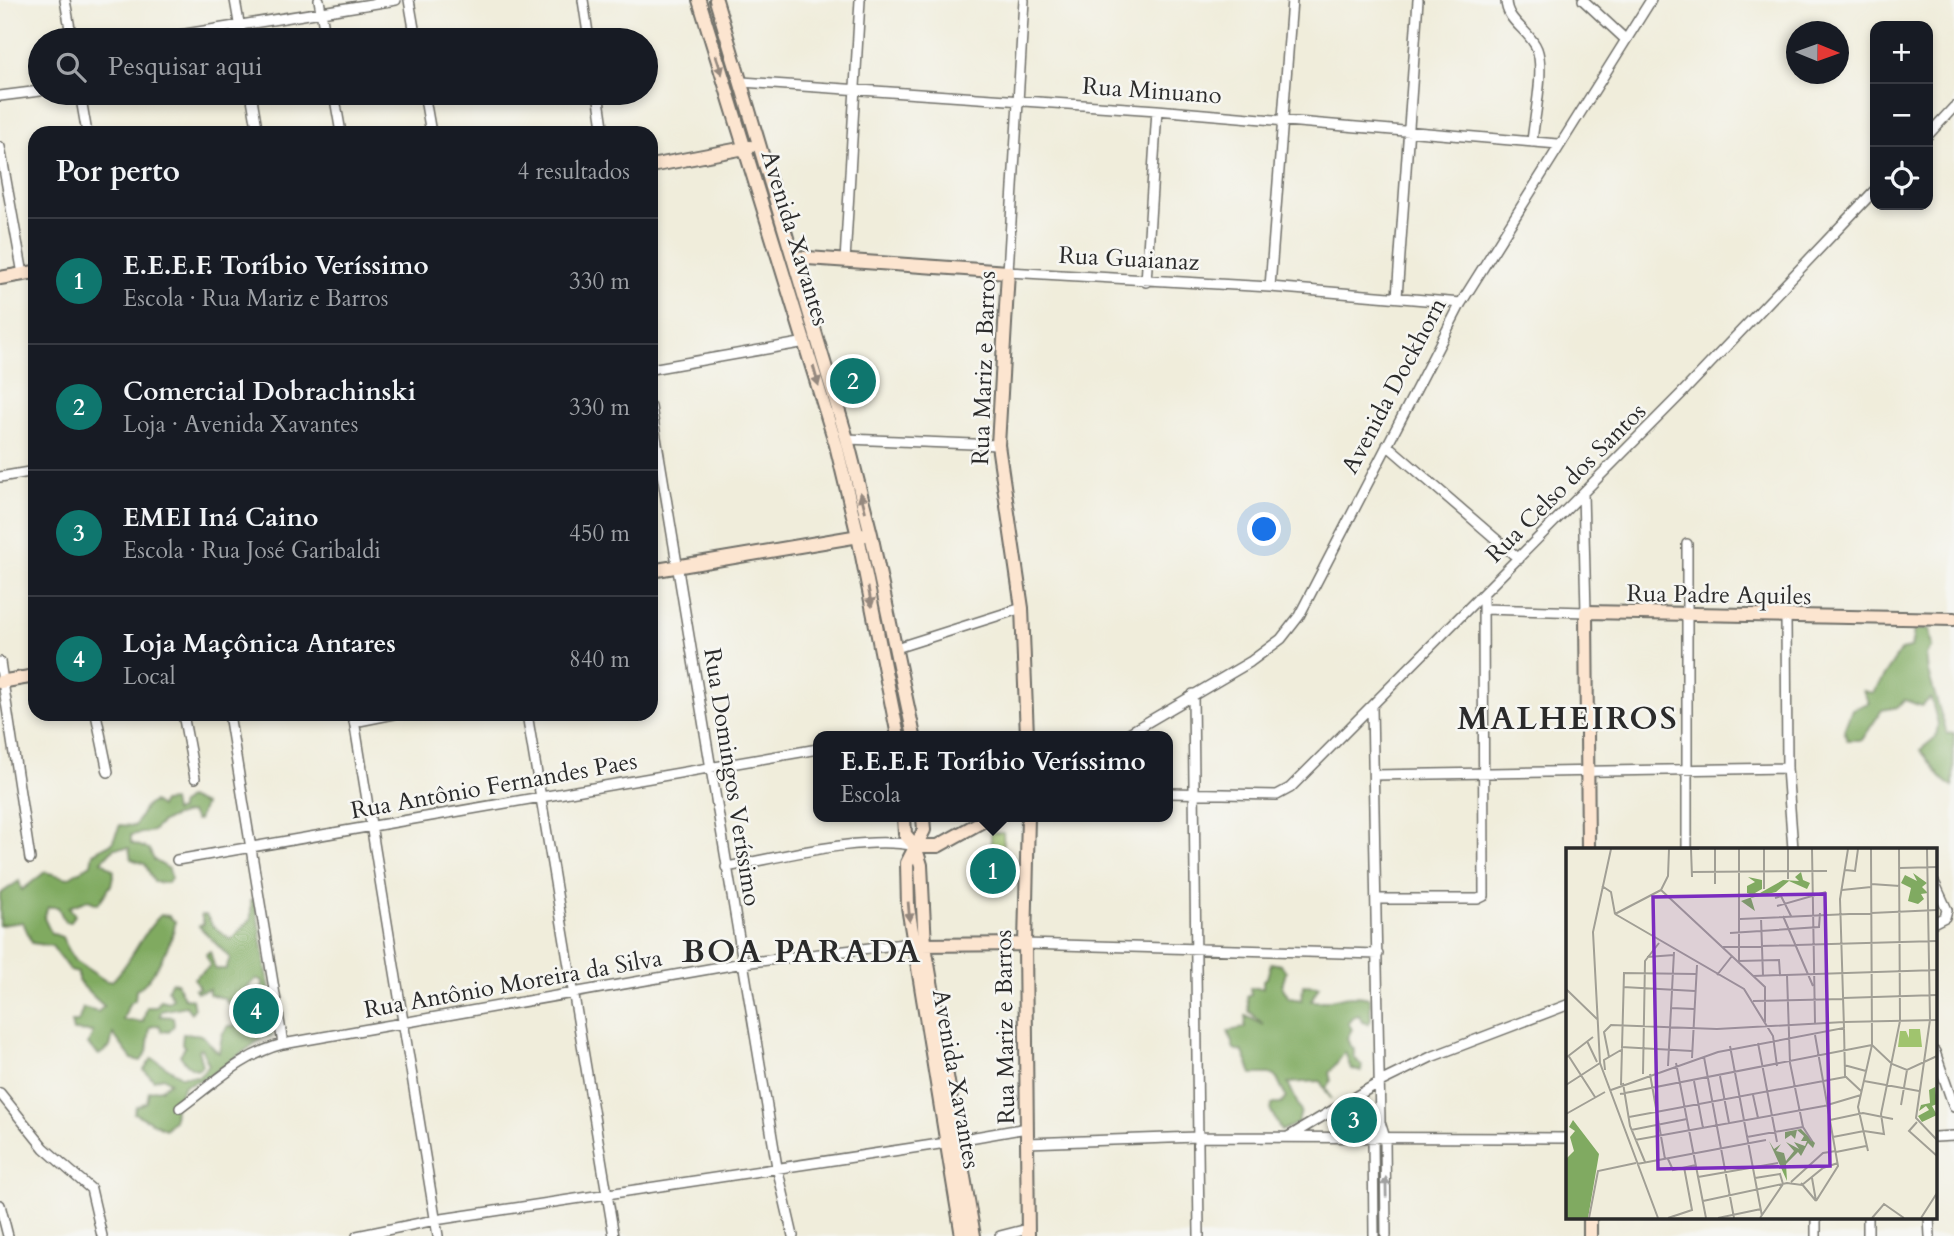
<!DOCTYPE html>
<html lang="pt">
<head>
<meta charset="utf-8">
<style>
  body { margin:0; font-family:Cardo,serif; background:#20242c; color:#f1f3f6 }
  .controls { position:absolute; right:21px; top:21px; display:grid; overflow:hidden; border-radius:14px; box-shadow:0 4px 10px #0003 }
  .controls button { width:63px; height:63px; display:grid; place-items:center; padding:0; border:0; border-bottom:2px solid #363941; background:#171b24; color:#f1f3f6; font:35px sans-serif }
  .compass { position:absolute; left:1786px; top:21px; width:63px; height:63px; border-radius:50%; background:#171b24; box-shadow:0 4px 10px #0003; rotate:91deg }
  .you { position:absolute; left:1265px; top:530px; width:24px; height:24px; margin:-18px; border:5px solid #fff; border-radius:50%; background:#1a73e8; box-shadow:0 0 0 10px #1a73e833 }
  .badge { display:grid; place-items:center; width:46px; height:46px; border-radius:50%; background:#0f766e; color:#fff; font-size:23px; font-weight:700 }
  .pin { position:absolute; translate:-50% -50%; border:4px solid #fff; box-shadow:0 2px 7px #0006 }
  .popup { position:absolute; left:813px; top:731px; width:360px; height:91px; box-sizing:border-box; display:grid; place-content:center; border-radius:14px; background:#171b24; filter:drop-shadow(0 2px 5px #0005); font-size:23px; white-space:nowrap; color:#9ea1a6 }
  .popup b { font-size:26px; color:#f1f3f6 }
  .popup::after { content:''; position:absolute; left:50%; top:100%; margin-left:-14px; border:14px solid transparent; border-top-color:#171b24 }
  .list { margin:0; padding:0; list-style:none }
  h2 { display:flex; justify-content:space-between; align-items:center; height:91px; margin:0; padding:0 28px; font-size:30px }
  h2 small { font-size:23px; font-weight:400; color:#9ea1a6 }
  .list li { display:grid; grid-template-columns:46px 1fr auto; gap:21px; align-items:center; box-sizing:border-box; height:126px; padding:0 28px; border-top:2px solid #363941 }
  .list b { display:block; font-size:26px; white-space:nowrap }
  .list p { margin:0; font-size:23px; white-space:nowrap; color:#9ea1a6 }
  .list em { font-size:23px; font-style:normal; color:#9ea1a6 }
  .icon { flex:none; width:38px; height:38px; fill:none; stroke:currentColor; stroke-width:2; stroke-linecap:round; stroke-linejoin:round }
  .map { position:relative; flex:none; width:1954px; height:1236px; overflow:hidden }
  .search { position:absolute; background:#171b24; box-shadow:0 4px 10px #0003; left:28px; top:28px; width:630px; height:77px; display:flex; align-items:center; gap:18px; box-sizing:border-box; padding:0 24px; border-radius:38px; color:#9ea1a6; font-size:26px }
  .panel { position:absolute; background:#171b24; box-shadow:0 4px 10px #0003; left:28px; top:126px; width:630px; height:595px; border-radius:21px }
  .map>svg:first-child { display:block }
</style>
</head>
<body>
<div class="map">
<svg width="1954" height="1236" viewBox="0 0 1954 1236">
  <rect width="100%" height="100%" fill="#f6f6f2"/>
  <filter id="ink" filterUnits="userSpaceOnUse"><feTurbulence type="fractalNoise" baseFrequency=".0143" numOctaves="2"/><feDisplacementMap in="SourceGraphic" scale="14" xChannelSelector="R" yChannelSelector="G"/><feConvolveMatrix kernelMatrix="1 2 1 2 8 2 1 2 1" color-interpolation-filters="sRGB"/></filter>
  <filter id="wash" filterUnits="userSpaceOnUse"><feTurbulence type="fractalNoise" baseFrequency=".00686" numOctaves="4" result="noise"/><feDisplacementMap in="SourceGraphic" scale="28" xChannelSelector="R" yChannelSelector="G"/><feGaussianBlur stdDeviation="1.57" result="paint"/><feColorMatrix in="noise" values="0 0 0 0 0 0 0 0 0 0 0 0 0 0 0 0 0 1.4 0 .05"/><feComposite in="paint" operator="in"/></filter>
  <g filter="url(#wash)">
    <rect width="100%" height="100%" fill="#f0eddb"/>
    <!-- green -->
    <path fill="#a0c46e" stroke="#66784c" stroke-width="2" d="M991,833h12l1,25h-13z"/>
    <!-- forest -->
    <path fill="#80aa61" stroke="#566a46" stroke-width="2" d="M1929,629l3,18 -6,8 2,17 19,62 7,-1 -1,54c-17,-9 -21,-25 -33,-37l16,-13 2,-13 -7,-26 -10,8 -16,-6 -7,7 -16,3 -20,30h-15l-3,-10 8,-21 17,-6 -6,-12 10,2 28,-43 10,-2 3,-18z
      M188,798l16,7 -6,15h-3l-4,-7c-14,1 -30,7 -38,18l-22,4v8l18,6 5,11 15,9 2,9 -3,5 -14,-1 -9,-18 -14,-5 -2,-11h-15l-12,13 12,10 -3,14 -13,19 -10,-4 -19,7 6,8 -4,7h-6l-7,-15h-10l-4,11 7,15 11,4 12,23 32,21h6c20,-19 29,-48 49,-66l8,1 6,6c-1,18 -24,61 -39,68l-1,10 -6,4 -6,16 20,2 4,-15h9l5,-7 7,2 5,-3 -5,-10 3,-7 6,1 7,15 8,1 2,10 -3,4 -5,-7 -25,5 -1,5 13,1 1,8 -5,7 -7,-1 -3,-6 -9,2 -3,25 -6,9 -9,-2 -19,-25 -3,13 -11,8 -11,-10 5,-13 -20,-1 -2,-9h7l5,-14 15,4 6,-6c-10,-8 -18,-17 -26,-25v-8l-8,-2 -18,-25 -20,-3 -9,-21 -23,3v-31l19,-13 3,9 23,-18 23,6 23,-14 2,-11 19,-10 8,-18 15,1 10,-19 8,-5 7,5 2,-5 10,-1 2,11 6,-2v-5z
      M251,900h4l21,127 -5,9 -7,1 -57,41 -23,7 -9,22 -1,13 -9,9 -31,-16 2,-6 11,-5 2,-11 12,-2 9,-7 -7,-5 -9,3 -10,-10 8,-12 29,18h18l10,-11 -8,-17 -3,2 4,15 -3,4c-8,0 -15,-7 -19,-14l5,-8 -3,-3 1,-10c27,-2 19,6 36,19l3,-18 6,-9 21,-1 4,-8 6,-2 8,5 -6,-10 6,-4 -5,-10 1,-15 -7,-2 -19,20 -10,4 -3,-5 -15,-4v-5l-12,3 -2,-3 4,-1 -5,-10 16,-12 -4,-12 4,-3 5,18h11l4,-11 -31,-32 5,-2 -3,-9h5l7,11 18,14 20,-21z
      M1271,963l10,2 5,7 -4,14 7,12 13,2 1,-15 16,1 -8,15c24,3 30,-10 59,-3l1,22 -3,4 -6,-2 -3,-7 -7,2 -4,6 4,6 -5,9 3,8 4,2v9l8,9 -1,6 -10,-3 -6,-17 -16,21 2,8 -5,7 5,11 -11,-18 -32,2 13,28 -3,12 -17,8 -11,-22 2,-5h9l5,-7 -9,-19 -7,-4h-18l-9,-22 -9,-3 -6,-18 17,-3 1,-12 18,9 -15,-14 -2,-14 4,-2 -1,-7h13v-8l4,-2z"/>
  </g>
  <g filter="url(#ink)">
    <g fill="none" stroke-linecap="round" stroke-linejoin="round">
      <defs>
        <path id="street" d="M65,0l7,40
          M235,0l7,40
          M319,0l7,40
          M409,0l7,40
          M583,0l6,40
          M1024,0l-16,272 262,15 191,16
          M1506,0c0,22 24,30 31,49 8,22 -3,69 -5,93
          M1583,0l42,39
          M148,40l248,-40
          M742,82l415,28 401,34
          M80,93l7,40
          M251,93l7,40
          M334,93l7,40
          M424,93l7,40
          M598,93l6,40
          M0,96l40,-5
          M1928,135l26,-28
          M0,147l23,127
          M845,261l15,-261
          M1146,282l11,-172
          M1270,287l22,-287
          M1397,297l21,-297
          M651,369l155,-27
          M651,407l126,760 16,69
          M847,439l151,6
          M1387,445l132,114
          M0,477l35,-6
          M1687,544v305
          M1484,609l102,3 -3,-119
          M1786,617l1,151 6,81
          M896,648l126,-40
          M0,662l30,197
          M1193,694l6,542
          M1372,707l8,415 5,16 1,98
          M96,714l12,58
          M183,714l12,64
          M229,714l54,330
          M353,714l85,522
          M527,714l87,522
          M354,722l40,-8
          M1124,736l126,-74 31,-23 18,-23 162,-313 190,-303
          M1374,775l413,-7
          M1168,793l109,2 13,-7 391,-394 194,-204
          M177,860l641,-111
          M726,867c52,-9 139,-33 189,-21
          M1935,884l12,26 -2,7 -10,5
          M1376,899h102l6,-3 -1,-302
          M1025,944l353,10
          M1935,1052l19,55
          M0,1093l44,55 47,41 11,47
          M180,1108c33,-24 63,-54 103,-64l460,-81 169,-20
          M1288,1137l92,-55 51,-25 136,-52
          M1935,1137l19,-1
          M958,1140l69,-12
          M1027,1143l170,-6 370,1
          M0,1205l8,31
          M1816,1217v19
          M1929,1217l1,19
          M357,1236l78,-16 511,-77
          M1000,1236l28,-7
          M1374,1236l-1,-98 7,-16
          M1868,1236v-19"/>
        <path id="secondary" d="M699,0l137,445 22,91 40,200
          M716,0l131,439 24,95 43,202
          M651,166l99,-19
          M793,257l215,15 -10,173 24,163 5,128
          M0,278l35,-6
          M651,571l214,-36
          M0,682l35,-6
          M904,817l1,17 10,12 6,19 4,81 49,290
          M923,817l1,13 -17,33 1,44 54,329
          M1028,817l-3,127 3,292
          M915,846h23l52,-29
          M1588,849l-2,-237 368,7
          M920,945l105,-1
          M1590,1217v19"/>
      </defs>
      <!-- street casing -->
      <use href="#street" stroke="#706f69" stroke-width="12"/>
      <!-- secondary casing -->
      <use href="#secondary" stroke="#706f69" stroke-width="16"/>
      <!-- street -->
      <use href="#street" stroke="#fff" stroke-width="9"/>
      <!-- secondary -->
      <use href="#secondary" stroke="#fce5d0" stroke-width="12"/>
    </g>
    <!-- one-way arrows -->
    <defs><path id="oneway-solid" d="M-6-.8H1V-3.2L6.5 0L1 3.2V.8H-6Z" transform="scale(1.75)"/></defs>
    <g fill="#94887e">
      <use href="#oneway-solid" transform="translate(719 65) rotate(72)"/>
      <use href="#oneway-solid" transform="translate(816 376) rotate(74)"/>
      <use href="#oneway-solid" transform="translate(863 502) rotate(-104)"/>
      <use href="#oneway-solid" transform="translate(870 597) rotate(79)"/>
      <use href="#oneway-solid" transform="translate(909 912) rotate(85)"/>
    </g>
    <use fill="#a0a0a0" href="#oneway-solid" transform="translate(1386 1187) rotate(-91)"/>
  </g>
  <g text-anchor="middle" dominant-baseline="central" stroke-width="5" stroke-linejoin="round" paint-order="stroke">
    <!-- street labels -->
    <g font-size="24" fill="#2b2b2b" stroke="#f6f6f2">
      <text transform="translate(1152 91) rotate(4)">Rua Minuano</text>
      <text transform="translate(795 238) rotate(73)">Avenida Xavantes</text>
      <text transform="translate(1129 259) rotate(3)">Rua Guaianaz</text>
      <text transform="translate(984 368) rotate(-88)">Rua Mariz e Barros</text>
      <text transform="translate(1394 386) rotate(-62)">Avenida Dockhorn</text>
      <text transform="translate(1566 483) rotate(-45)">Rua Celso dos Santos</text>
      <text transform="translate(1719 595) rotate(1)">Rua Padre Aquiles</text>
      <text transform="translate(732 777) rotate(81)">Rua Domingos Veríssimo</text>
      <text transform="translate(494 786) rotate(-10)">Rua Antônio Fernandes Paes</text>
      <text transform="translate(513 984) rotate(-10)">Rua Antônio Moreira da Silva</text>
      <text transform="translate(1005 1027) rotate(-91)">Rua Mariz e Barros</text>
      <text transform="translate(956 1079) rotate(80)">Avenida Xavantes</text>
    </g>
    <!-- district labels -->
    <g font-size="32" font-weight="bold" letter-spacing="2" fill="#2b2b2b" stroke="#f6f6f2">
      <text x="1568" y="719">MALHEIROS</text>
      <text x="802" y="952">BOA PARADA</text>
    </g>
  </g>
  <!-- overview -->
  <g transform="translate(1566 848)">
    <rect width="371" height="371" fill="#f0eddb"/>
    <path d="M343,181h11l2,18h-24l2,-16h6l3,7z" fill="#a0c46e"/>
    <path d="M235,24l2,8 7,3 -3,6 -18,-8 -13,11 -25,6 4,13 -14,-10 14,-5 -8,-3v-7l8,-4 -7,-5 14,3v9l-7,4h5l23,-13 16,1 -4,-4zM347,25l14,10 -5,4 6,6 -7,1 3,5 -6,5 -10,-3 3,-13 -10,-5 4,-8 12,6zM369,239l2,17 -5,2 5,9 -15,7 -4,-6 11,-6 -3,-4 -7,5 2,-6 9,-2 -1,-13zM7,272l26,34 -11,64h-22v-59l8,-8 -4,-14 5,-6 -6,-4zM235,281l14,14 -2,5 -5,-5 -7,13 -3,-4 -12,12 1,17 -18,-40 5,8 7,-5 -5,7 8,2 2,8 8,-10 -8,-9 13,7 -5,-7 11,4 2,-5h-6l3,-5 -7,-6 -2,9 -4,-4 -6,4v-7z" fill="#80aa61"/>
    <path fill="none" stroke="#a19f95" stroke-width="2" d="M45,1l-18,83 7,131 58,155M103,1h30M125,1l1,28M246,1l3,174M361,1l3,171 -14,98 21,22M333,20l38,-1M279,22l10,1 3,-22M126,24l135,-1M222,31v-30M149,36v-35M305,36l29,2M36,38l9,6 4,22M198,41v-40M95,42l104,97v35M95,42l7,-14 1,-27M276,42l29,-3M209,50l6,-2 10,20M211,58l49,-14M49,66l129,75 29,47 4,30M49,66l46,-24M217,68l30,70M195,70l2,58M174,71l197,-9M164,85l89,-6 1,-14M157,99l214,-6M81,109l27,-2M172,113l41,-1 1,15M173,113v-112M151,127l15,-19M221,127l3,88 13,64 9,14M187,128l184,-6M57,139l72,4M0,141l31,30M277,150l94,-3M187,153l90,-2M105,160l23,1M278,174l93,-2M278,180l1,48 16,15M249,187l23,131 -22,35M21,193l10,21M192,195l19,99M306,197l20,19 15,6 30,-14M164,198l32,170M55,199l71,4M2,207l27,42M1,209l26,-20M43,209l-5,-25 7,-7 106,4 127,-7M138,209l30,161M126,210l5,-93M110,215l30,155M278,217l22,6M102,218l6,-114M39,222l-1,-10 17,-10M77,226l2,-113 14,-18M84,226l15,85M154,228l9,47M128,233l9,47M298,233l55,10M57,235l7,43 15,36M0,237l34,-22M55,237l3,-112 72,1M45,242l107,-38 126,-24 -4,-129 8,-50M54,246l252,-49M187,247l5,23M335,257l6,-35M0,266l39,-22M63,269l216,-40M264,272l33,-7 30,6M351,274l-8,9 28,25M65,282l56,-11M181,289l56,-10M267,289l31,-6 20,3 -3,-20 19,-93 -1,-172M69,292l189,-34 37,-11M302,303l-10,-44 14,-62 -1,-196M270,304l30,-6M102,311l5,11 23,-5M71,316l129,-24M132,329l80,-14M189,330l25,-4 3,10 -23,34M246,330l4,23M225,334l32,-29 13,-2M235,335l15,18M137,353l84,-18 15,2 21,-17 15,-5M23,370l9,-47 38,-8M102,370l24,-8 -8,-43M152,370l43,-9M306,370l12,-14 20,14M355,370l16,-25"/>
    <path fill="#7b2cbf" fill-opacity="0.15" stroke="#7b2cbf" stroke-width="3.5" d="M259,46l5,272 -172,3 -5,-272z"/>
    <rect width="371" height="371" fill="none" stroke="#2b2b2b" stroke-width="3.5"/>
  </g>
</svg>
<div class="controls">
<button>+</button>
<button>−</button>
<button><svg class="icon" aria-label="locate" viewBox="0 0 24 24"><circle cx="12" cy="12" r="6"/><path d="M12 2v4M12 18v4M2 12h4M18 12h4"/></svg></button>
</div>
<svg class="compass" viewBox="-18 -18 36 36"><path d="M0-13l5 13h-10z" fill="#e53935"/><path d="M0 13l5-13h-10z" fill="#9ea1a6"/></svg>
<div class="you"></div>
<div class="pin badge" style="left:993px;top:871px">1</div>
<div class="popup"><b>E.E.E.F. Toríbio Veríssimo</b>Escola</div>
<div class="pin badge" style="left:853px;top:381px">2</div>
<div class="pin badge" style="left:1354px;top:1120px">3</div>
<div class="pin badge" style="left:256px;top:1011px">4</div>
<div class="search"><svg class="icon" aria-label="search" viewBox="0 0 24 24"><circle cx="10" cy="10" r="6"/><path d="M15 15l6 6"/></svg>Pesquisar aqui</div>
<section class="panel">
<h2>Por perto<small>4 resultados</small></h2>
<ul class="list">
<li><span class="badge">1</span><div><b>E.E.E.F. Toríbio Veríssimo</b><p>Escola · Rua Mariz e Barros</p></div><em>330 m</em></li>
<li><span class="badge">2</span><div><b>Comercial Dobrachinski</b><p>Loja · Avenida Xavantes</p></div><em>330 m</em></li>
<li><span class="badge">3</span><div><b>EMEI Iná Caino</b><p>Escola · Rua José Garibaldi</p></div><em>450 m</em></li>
<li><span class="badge">4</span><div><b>Loja Maçônica Antares</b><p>Local</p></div><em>840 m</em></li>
</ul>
</section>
</div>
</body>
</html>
